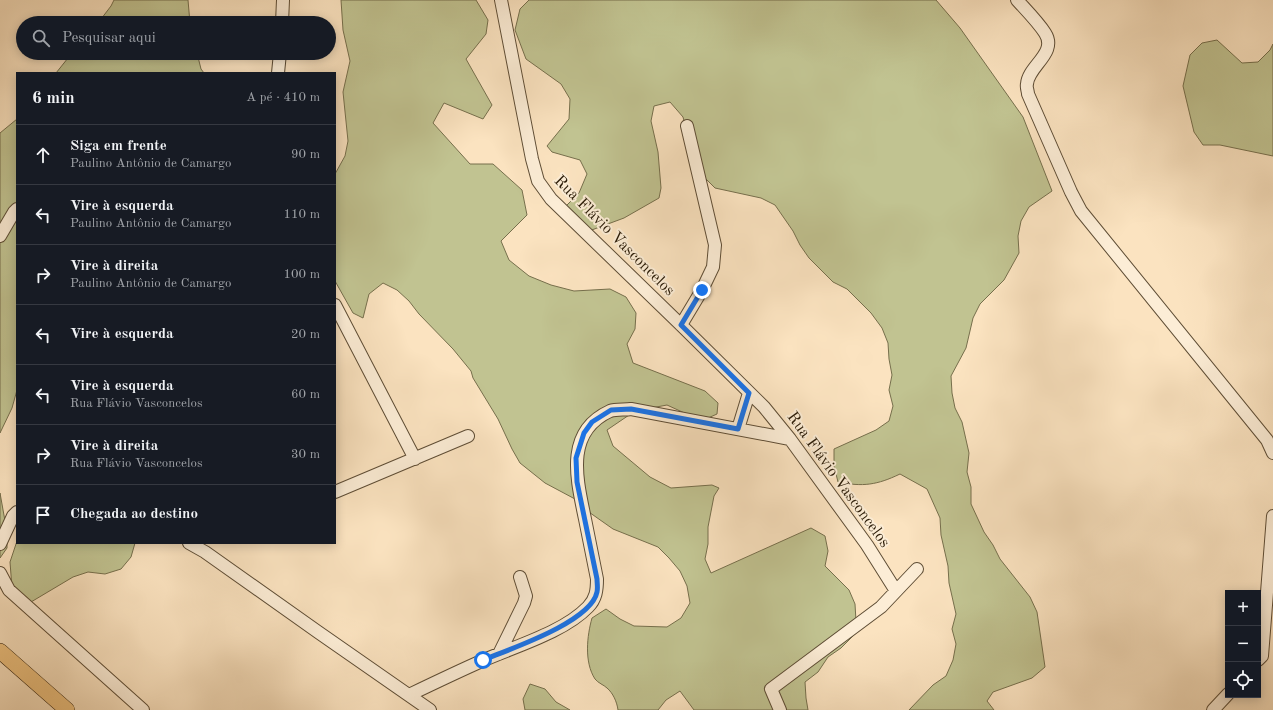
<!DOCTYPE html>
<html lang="pt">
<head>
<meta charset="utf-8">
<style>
  body { margin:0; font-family:"Old Standard TT",serif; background:#20242c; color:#f1f3f6 }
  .controls { position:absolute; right:12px; bottom:12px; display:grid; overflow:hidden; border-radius:0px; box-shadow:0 2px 10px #0003 }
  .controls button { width:36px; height:36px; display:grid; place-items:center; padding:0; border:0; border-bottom:1px solid #363941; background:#171b24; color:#f1f3f6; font:20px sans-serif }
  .stop { position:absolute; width:12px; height:12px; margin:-9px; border:3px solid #1a73e8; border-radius:50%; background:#fff }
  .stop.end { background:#1a73e8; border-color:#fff; box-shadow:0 1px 4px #0008 }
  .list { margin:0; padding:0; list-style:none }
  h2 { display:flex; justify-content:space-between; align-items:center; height:52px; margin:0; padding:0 16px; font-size:17px }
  h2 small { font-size:13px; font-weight:400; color:#9ea1a6 }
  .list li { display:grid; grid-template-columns:26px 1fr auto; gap:12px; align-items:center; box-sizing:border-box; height:60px; padding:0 16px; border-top:1px solid #363941 }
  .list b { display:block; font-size:15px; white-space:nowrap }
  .list p { margin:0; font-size:13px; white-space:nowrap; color:#9ea1a6 }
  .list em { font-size:13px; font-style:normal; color:#9ea1a6 }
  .icon { flex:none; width:22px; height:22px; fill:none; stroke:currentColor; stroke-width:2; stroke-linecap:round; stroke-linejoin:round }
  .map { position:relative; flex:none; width:1273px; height:710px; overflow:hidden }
  .search { position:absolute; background:#171b24; box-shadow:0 2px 10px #0003; left:16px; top:16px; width:320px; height:44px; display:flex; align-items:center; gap:10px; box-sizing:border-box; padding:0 14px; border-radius:22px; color:#9ea1a6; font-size:15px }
  .panel { position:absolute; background:#171b24; box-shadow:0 2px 10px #0003; left:16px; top:72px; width:320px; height:472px; border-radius:0px }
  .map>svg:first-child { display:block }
</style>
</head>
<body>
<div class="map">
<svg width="1273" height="710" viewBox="0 0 1273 710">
  <rect width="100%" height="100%" fill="#fbe3c0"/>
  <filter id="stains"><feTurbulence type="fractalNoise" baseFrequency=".005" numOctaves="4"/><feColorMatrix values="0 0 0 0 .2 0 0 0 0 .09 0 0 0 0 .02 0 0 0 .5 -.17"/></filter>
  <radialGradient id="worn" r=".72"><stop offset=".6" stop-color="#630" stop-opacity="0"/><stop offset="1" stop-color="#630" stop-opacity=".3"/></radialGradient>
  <!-- green -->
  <path fill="#c1c391" stroke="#766f4c" d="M114,0h74l2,23h-92l13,-17z
    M341,0h135l12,20 -2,14 -20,25 26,46 -9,14 -39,-16 -11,20 37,41h23l29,26 5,25 -26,26 8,19 20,16 22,9 23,6 36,-2 16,8 10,16 -1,16 -8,15 6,19 72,28 13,12 -1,11 -9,4 -17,-2 -24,-11 -32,6 -28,19 6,16 37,31 21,11 41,-3 7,3 -5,8 -6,31v17l-3,15 6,14 100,-45 14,8 3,15 -3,15 24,24 6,14 1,17 -3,15 -12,12 -13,9 -10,15 -13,10 1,16 2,12h-114l-14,-19 -14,9 -8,10h-40c-1,-8 -5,-17 -11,-22 -3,-3 -9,-5 -12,-9 -11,-17 -8,-43 -3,-61l14,-9 14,10 14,7 33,1 14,-9 9,-15 -3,-17 -7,-15 -11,-13 -11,-11 -45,-18 -27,-19 -11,-11 -30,-16 -25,-20 -8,-14 -14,-30 -25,-41 -2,-7 -18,-22 -34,-35 -10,-13 -12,-11 -14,-7 -14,11 -6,24 -10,-5 -18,-32v-107l10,-18 3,-15 -5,-49 7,-31 -7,-31z
    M529,0h407l24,28 63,89 29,74 -23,16 -8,14 -3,15 1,17 -15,27 -24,24 -7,14 -7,30 -15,28 1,17 3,15 7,14 7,31 -2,19 4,15v17l13,28 9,13 7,14 30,38 7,15 8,55 -13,11 -39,14 -6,9 7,9h-85l24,-25 13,-9 7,-16 3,-16 -4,-15 4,-15 -7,-31 -1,-17 -7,-31 -1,-17 -13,-29 -27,-15c-23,11 -37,13 -62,8l-4,-16v-17l42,-19 13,-9 4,-15 -4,-16 3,-15 -3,-16 -1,-16 -6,-15 -11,-15 -24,-24 -14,-7 -24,-24 -9,-13 -7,-14 -18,-26 -14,-7 -46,-10 -12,-12 -16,-44 -4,-15 -13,-15 -16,4 -3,15 7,31 3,36 -2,10 -35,20 -35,13 -30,-18 20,-20 8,-19 -7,-14 -28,-8 -5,-6 22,-27 1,-20 -9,-15 -35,-25 -11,-29 5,-21z
    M1217,40l25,23 16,-1 12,-12 3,-6v112l-53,-11h-17l-9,-13 -11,-46 7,-31 12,-12z
    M72,53h125l4,16 3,4h-148z
    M17,119v271l-5,18 -12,25v-300z
    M0,493l7,39v16l-7,10z
    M17,541v2h118l-4,14 -10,12 -16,5 -17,-2 -15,5 -42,25 -19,-14 -2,-26z
    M530,684l15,5 11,13 14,8h-45l-2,-11z"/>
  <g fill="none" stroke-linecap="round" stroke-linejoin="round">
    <defs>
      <path id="minor" d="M501,0l31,159 6,22 13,18 130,126 83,82 26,32 77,106 29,46
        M1017,0c9,10 21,22 28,33 13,20 -17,33 -18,51 -1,3 1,7 1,10l43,98 10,19 186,229 6,13
        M282,23l1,-23
        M278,73l2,-20
        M0,236l14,-24 3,-3
        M335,305l80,154
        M681,325l21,-35 11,-23 2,-22 -28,-119
        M738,429l11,-36
        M335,492l133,-56
        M189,543l16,9 113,80 112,78
        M0,544l13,-28 4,-4
        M0,573l9,17 134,120
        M499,654l25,-51 2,-7 -6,-19
        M1258,660l4,-4 11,-140
        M409,695c25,-12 50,-24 75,-35 32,-14 80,-28 104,-53 8,-8 9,-17 9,-28 -4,-20 -8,-40 -12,-60 -8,-39 -21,-87 25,-108 6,-2 15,-1 21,-2l159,30
        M780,710l-9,-21 110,-82 36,-38
        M1213,710l15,-16"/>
      <path id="major" d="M0,651l67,59"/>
    </defs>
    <!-- minor casing -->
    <use href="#minor" stroke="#5e4d35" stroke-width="14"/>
    <!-- major casing -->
    <use href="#major" stroke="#2a1b07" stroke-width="16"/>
    <!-- minor -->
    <use href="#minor" stroke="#fcedd6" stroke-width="12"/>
    <!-- major -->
    <use href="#major" stroke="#eec280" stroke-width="15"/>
  </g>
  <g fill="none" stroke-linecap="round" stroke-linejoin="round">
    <!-- route -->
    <path stroke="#1a73e8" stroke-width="5" d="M483,660c27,-11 108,-38 114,-68 1,-4 0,-9 0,-13l-20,-97 -1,-24 8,-25 8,-11 19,-12 20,-1 107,20 11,-36 -68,-68 21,-35"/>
  </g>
  <g text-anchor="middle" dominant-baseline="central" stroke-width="4" stroke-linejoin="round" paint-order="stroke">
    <!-- street labels -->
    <g font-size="16" fill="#2a1b07" stroke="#fcedd6">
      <text transform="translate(614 236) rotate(45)">Rua Flávio Vasconcelos</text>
      <text transform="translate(838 480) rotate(54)">Rua Flávio Vasconcelos</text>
    </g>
  </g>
  <rect width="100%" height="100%" filter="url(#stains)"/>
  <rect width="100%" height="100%" fill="url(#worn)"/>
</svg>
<div class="controls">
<button>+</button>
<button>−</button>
<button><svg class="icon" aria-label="locate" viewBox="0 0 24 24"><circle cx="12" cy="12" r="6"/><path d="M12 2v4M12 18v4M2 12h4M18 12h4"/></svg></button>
</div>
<div class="stop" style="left:483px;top:660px"></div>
<div class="stop end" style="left:702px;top:290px"></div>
<div class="search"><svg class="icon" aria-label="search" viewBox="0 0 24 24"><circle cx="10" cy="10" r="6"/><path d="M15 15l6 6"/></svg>Pesquisar aqui</div>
<section class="panel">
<h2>6 min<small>A pé · 410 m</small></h2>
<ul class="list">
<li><svg class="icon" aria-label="ahead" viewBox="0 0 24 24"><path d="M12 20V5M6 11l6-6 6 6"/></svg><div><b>Siga em frente</b><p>Paulino Antônio de Camargo</p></div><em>90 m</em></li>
<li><svg class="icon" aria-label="left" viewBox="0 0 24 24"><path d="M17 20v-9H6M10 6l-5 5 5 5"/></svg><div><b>Vire à esquerda</b><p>Paulino Antônio de Camargo</p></div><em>110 m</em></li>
<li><svg class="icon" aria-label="right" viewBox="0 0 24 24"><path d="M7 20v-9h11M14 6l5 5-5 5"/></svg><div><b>Vire à direita</b><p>Paulino Antônio de Camargo</p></div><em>100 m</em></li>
<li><svg class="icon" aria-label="left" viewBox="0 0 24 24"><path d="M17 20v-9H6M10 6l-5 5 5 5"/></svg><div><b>Vire à esquerda</b></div><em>20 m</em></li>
<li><svg class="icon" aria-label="left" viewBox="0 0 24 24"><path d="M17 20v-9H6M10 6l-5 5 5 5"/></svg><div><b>Vire à esquerda</b><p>Rua Flávio Vasconcelos</p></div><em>60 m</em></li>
<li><svg class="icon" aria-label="right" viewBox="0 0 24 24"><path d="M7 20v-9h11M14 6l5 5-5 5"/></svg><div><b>Vire à direita</b><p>Rua Flávio Vasconcelos</p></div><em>30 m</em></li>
<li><svg class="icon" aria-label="arrive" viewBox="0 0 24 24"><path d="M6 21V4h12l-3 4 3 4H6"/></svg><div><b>Chegada ao destino</b></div></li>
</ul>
</section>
</div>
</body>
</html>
